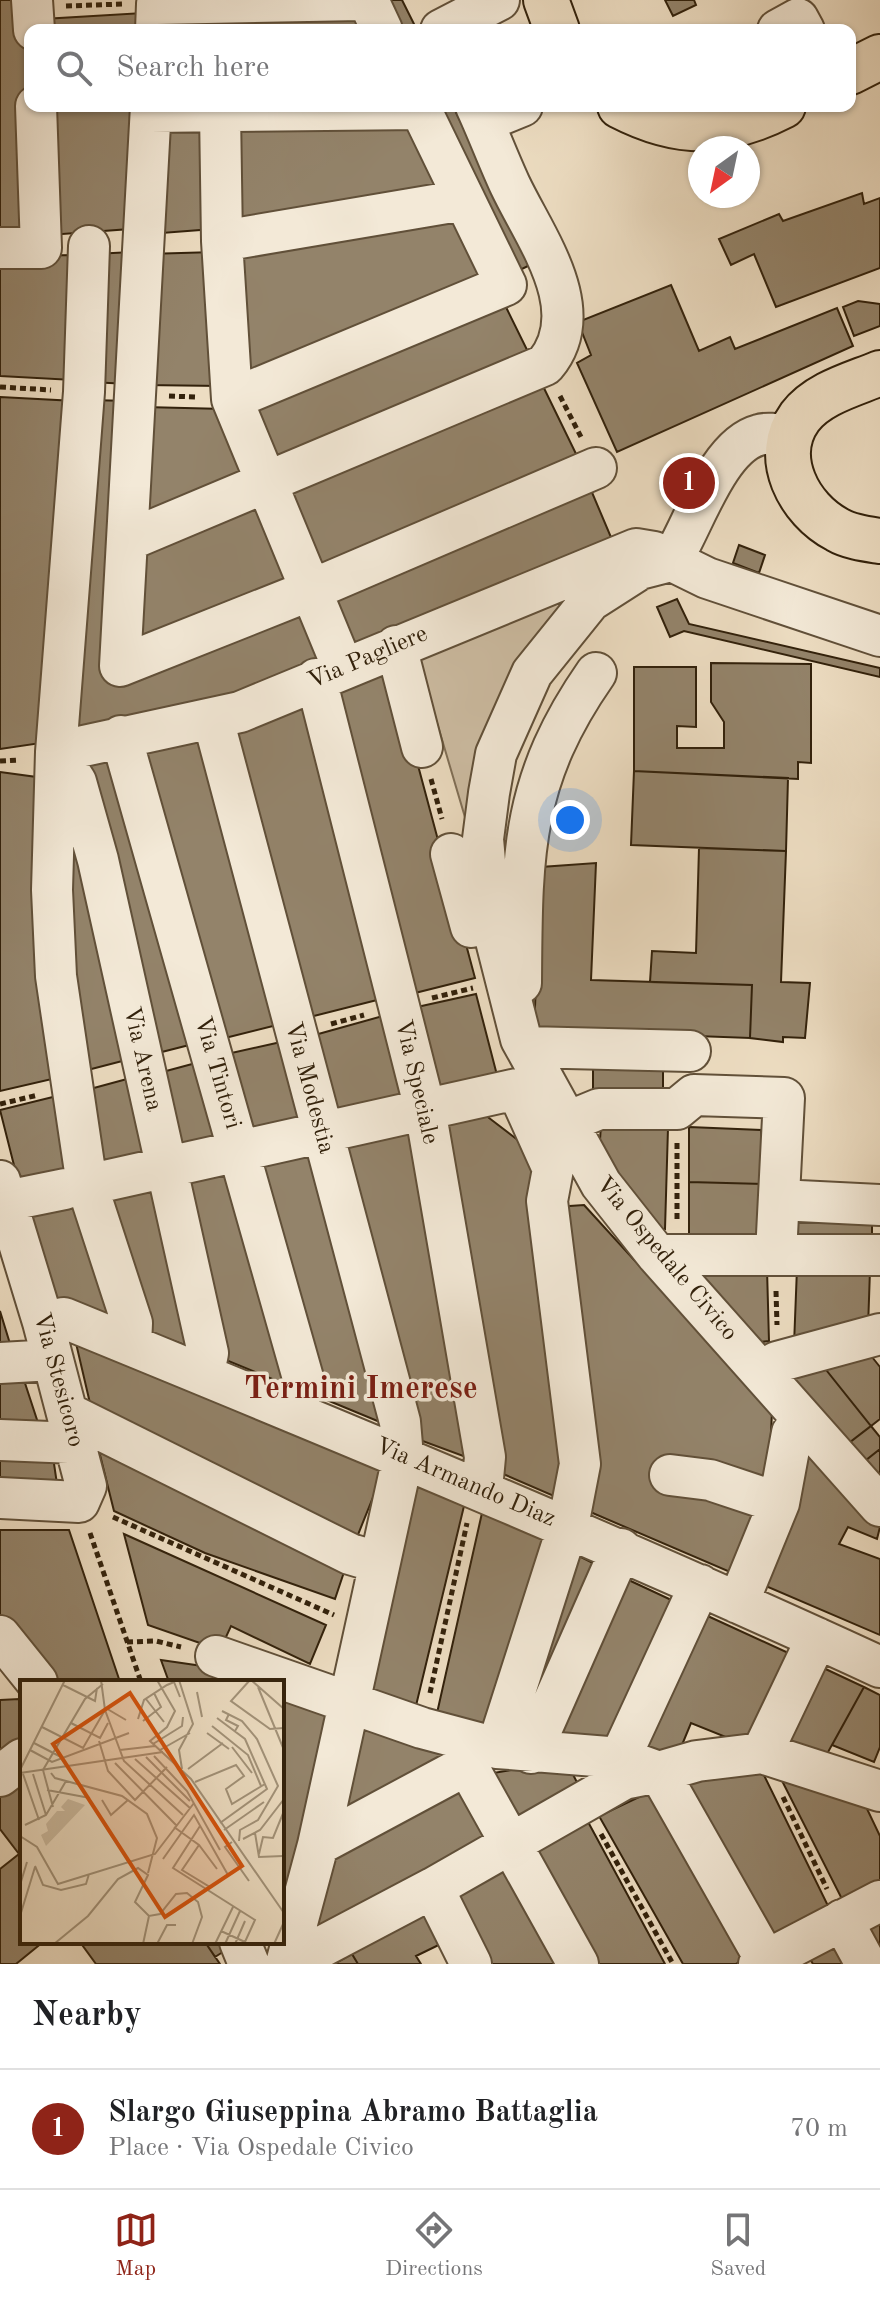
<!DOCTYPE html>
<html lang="en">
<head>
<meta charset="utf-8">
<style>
  body { margin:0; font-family:"Old Standard TT",serif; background:#f6f6f6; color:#202124 }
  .compass { position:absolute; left:688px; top:136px; width:72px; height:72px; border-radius:50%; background:#fff; box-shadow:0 2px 6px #0004; rotate:213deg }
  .you { position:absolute; left:570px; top:820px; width:28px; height:28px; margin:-20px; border:6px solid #fff; border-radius:50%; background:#1a73e8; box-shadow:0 0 0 12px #1a73e833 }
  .badge { display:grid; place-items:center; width:52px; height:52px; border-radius:50%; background:#8f2418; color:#fff; font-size:26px; font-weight:700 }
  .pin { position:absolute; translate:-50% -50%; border:4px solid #fff; box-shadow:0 2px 8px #0006 }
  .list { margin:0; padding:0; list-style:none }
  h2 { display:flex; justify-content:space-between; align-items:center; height:104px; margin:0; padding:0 32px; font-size:34px }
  h2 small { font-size:26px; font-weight:400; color:#757577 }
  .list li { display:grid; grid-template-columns:52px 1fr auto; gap:24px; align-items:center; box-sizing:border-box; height:120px; padding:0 32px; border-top:2px solid #e0e0e0 }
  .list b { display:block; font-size:30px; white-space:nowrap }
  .list p { margin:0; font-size:26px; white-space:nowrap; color:#757577 }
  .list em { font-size:26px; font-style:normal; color:#757577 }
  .icon { flex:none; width:44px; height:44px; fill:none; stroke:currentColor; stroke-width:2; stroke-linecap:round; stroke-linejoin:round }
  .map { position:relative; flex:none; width:880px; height:1964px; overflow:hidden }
  .search { position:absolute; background:#fff; box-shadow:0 2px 6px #0004; left:24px; right:24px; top:24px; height:88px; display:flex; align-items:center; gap:20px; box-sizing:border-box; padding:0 28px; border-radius:16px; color:#757577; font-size:30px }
  .sheet { height:224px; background:#fff }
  nav { display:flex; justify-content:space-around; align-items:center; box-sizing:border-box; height:112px; border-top:2px solid #e0e0e0; background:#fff; font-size:22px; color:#757577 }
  nav a { display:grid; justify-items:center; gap:4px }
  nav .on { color:#8f2418 }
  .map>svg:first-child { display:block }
</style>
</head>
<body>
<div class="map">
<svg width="880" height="1964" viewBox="0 0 880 1964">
  <rect width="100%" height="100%" fill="#edddc2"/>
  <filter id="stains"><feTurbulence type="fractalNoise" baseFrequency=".0025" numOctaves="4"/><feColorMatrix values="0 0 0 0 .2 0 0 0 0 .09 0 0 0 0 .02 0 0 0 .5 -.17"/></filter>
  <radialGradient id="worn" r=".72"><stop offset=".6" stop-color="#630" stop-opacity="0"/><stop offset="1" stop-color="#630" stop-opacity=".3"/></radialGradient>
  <!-- green -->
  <path fill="#cdbda3" stroke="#806f57" stroke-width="2" d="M605,575l-135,259 -54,-182z"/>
  <!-- building -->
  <path fill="#93836a" stroke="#32210b" stroke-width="2" d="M0,0h24l5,235 -29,1z
    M386,0h16l15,30h-16z
    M665,0h29l2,5 -23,11z
    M363,8l10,22h-210l1,-18z
    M143,13l-1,17h-99v-11z
    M45,106h93l-8,123 -81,6z
    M438,106h15l77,159 -12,6z
    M415,117l35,74 -216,36 -7,-105z
    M156,120l57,2v107l-64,5z
    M862,193l2,11 16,-6v70l-104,39 -22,-53 -23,11 -12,-26 60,-25 4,7z
    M458,212l36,67 -254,106 -11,-134z
    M132,252l-4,132 -37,-2 3,-128z
    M215,252l6,134 -77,-1 3,-131z
    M80,255l-7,125 -73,-4v-120z
    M671,285l28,66 31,-14 5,12 102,-41 16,38 -236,106 -40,-89 14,-8 -13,-33z
    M501,297l32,65 -262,111 -28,-70z
    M858,301l22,3v22l-26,10 -11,-29z
    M540,380l40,82 -264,113 -40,-88z
    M0,397l75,4 -27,341 -48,7z
    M90,400l39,1 -16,277 191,-76 20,57 -116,47 -140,31z
    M144,407l81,2 30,69 -116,47z
    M588,483l25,59 -266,109 -23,-59z
    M261,495l37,88 -168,71 8,-108z
    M739,545l26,10 -6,18 -26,-10z
    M677,599l12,25 191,44v9l-196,-46 -14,6 -13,-30z
    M390,661l85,317 -72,18 -78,-311z
    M711,663l100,1v99l-13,-1v17l-164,-8v-104h62v60l-19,-1v22h47v-26l-13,-20z
    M309,695l76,303 -87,22 -72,-291z
    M206,728l75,296 -64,16 -84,-295z
    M114,747l87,295 -51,13 -73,-302z
    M634,771l154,7 -2,73 -155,-6z
    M0,772l51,7 14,297 -65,15z
    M62,787l68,272 -50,13z
    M699,848l87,3 -5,131 29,1 -5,55 -22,-1v5l-33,-4 2,-53 -102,-3 2,-31 44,2z
    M596,863l-5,117 161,5 -2,53 -216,-8 7,-163z
    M476,994l22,85 -69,15 -21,-85z
    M390,1014l19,86 -84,21 -21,-83z
    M290,1040l22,85 -68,15 -26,-84z
    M207,1060l21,83 -55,14 -18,-83z
    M593,1062l70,2v34l-70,-1z
    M138,1076l19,81 -64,17 -14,-82z
    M69,1093l9,81 -58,15 -20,-79z
    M476,1108l51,39 13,71 23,282 -69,-30 -53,-353z
    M417,1121l57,339 -65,-24 -77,-296z
    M601,1125l67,3 -3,101 -10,1 -56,-75z
    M689,1127l72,3 3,54 -75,-2z
    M314,1143l78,284 -75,-31 -69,-240z
    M232,1159l60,228 -71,-29 -44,-185z
    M162,1176l36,174 -59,-22 -43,-138z
    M689,1182l75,2 2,55 -77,-3z
    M83,1197l39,126 -66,-24 -29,-93z
    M584,1205l188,206 -3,65 -107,-8 102,45 -27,62 -156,-67 -26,-301z
    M793,1211l79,1v29l-79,-2z
    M797,1268l73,2 -2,58 -74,17z
    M702,1269h65l2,72 -8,1 -58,-62z
    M0,1311l11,36h-11z
    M75,1339l311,126 -33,82 -260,-131z
    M868,1352l12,15v52l-9,7 -52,-65z
    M819,1361l52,65 -22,17 -63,-71z
    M0,1370l21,1 20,61 -41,-1z
    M871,1426l9,11v12l-15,12 -16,-18z
    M95,1435l252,128 -12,36 -130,-46 -91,-42z
    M0,1449l52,1 5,34h-57z
    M808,1449l72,78 -3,12 -29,-12 -9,17 41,15v76l-119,-51z
    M880,1449v29l-15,-17z
    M408,1481l56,25 -50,208 -56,-18z
    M482,1513l69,30 -58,194 -58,-15z
    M0,1530h69l51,152h-69l-51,-59z
    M124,1534l202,91 -16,39 -79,-38 -11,24 -72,-25z
    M567,1550l38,19 -75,172 -20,-6z
    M620,1576l60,28 -64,143 -70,-7z
    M699,1612l96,44 -42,92 -62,-25 -14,34 -38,-9z
    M161,1660l62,9 36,13h-90z
    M817,1665l47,22 -42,76 -44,-25z
    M864,1687l16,8v52l-6,15 -42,-17z
    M282,1690l52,19 -52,215z
    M19,1699l3,47 -22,18v-64z
    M353,1711l94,34 10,16 -122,55z
    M566,1761l16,31 -71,41 -30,-58z
    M758,1763l75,153 -65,31 -92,-167z
    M774,1765l85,27 21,44v55l-33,18z
    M22,1769v83l-3,2 -19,-25v-42z
    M463,1774l36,65 -184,102 10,-89z
    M660,1787l94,168 -18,9h-53l-84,-148z
    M587,1820l78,144h-78l-64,-110z
    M19,1854l3,5v83h21l-27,22h-16v-95z
    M512,1862l56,102h-84l-35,-68z
    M434,1906l17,33 -35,17 5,8h-63l-6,-10z
    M880,1913v51l-26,-37z
    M840,1931l6,33h-33l-9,-15z
    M80,1942h125l15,22h-124z
    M205,1942h17l4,8 -11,7z
    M352,1954l6,10h-24z"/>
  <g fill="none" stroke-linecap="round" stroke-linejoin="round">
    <defs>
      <path id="minor" d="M32,0l2,30
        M368,0l14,30
        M156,30l1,-26 204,-4
        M441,30l58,-30
        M778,30l20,-11 6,11
        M151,106l-31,560 191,-76 285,-122
        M151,112l270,-3
        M220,112l2,129 10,158 111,269
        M483,122l39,-16
        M222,241l242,-41
        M89,246l-5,146 -28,360 -4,138 4,86 31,209 45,138 -1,22
        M0,248h41l-5,-142
        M232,399l274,-114 -87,-179
        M791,436c-9,-1 -23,-4 -32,-1 -42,11 -66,92 -88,126l-31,8 -50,32 -58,72 -36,81 -7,39 -6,46 7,78 31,122 80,145 56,71 223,251
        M129,540l416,-175c46,-55 -10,-127 -35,-180 -12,-26 -22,-53 -34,-79
        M396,646l26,101
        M316,679l109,430 60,348 -3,32
        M213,719l187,703 3,35 -85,388 -32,119
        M121,736l182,642 -6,34
        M56,752l184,-40 396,-163 18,3 53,26 173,58
        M60,757l16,25 22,78 110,493 -4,20
        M451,854l20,73
        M521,983c1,-127 -1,-201 75,-310
        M526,1047l164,4
        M565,1123l34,-14h78l17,-14 90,3 -8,156
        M0,1181l43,141 43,164 -7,16 -79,-4
        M87,1185l430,-96 36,80 -6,32 33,263 -12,62 -71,222
        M779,1200l101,5
        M6,1201l59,-12
        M657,1255h223
        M43,1322l21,-4c274,112 547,225 816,349
        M0,1363l53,-3
        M761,1372l16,-10 103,-28
        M67,1413l283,141 27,8
        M0,1440l75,3
        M670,1475l40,5 69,23
        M738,1603l41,-100 13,-70 11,-11
        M0,1636l37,46
        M216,1656l206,72 75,20 123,10 39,14 38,-11 65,-8 118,38
        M531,1753l90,-204
        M762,1753l55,-115
        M620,1758l80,-173
        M0,1776l22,-17
        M318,1845l149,-80 111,199
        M433,1888l38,76
        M842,1920l24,44
        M240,1942l9,22
        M289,1964l144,-76 191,-109 35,-7 109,192
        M759,1964l121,-63"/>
      <path id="major" d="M546,0l11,30
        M850,72l30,-15
        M620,106c58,30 105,30 163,0
        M880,373c-26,11 -62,20 -80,44 -29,40 -1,93 38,113 12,7 29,9 42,11"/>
    </defs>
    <!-- minor casing -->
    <use href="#minor" stroke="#615039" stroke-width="44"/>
    <!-- major casing -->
    <use href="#major" stroke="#32210b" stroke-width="48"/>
    <!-- path -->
    <path stroke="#32210b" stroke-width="5" stroke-dasharray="6 4" stroke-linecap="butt" d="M66,6l58,-2
      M0,387l51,3
      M169,396l26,1
      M560,396l21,41
      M0,761l19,-1
      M431,779l11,40
      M432,998l41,-10
      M331,1024l33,-9
      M0,1104l38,-9
      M677,1143v78
      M776,1291l1,34
      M113,1517l221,98
      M90,1533l51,149
      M127,1642l29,-1 25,6
      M430,1693l37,-170
      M783,1797l44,92
      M601,1834l72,130"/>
    <!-- minor -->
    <use href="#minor" stroke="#f3e9d7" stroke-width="40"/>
    <!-- major -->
    <use href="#major" stroke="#edddc2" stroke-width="44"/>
  </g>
  <g text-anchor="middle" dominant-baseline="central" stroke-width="7" stroke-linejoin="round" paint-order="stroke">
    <!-- street labels -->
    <g font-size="24" fill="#32210b" stroke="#f3e9d7">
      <text transform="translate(368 658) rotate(-23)">Via Pagliere</text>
      <text transform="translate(142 1059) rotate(77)">Via Arena</text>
      <text transform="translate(217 1073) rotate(74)">Via Tintori</text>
      <text transform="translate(416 1082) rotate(77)">Via Speciale</text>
      <text transform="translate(309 1088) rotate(75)">Via Modestia</text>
      <text transform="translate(666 1259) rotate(50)">Via Ospedale Civico</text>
      <text transform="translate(58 1380) rotate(75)">Via Stesicoro</text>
      <text transform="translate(465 1483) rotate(23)">Via Armando Diaz</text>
    </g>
    <!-- district labels -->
    <g font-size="32" font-weight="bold" fill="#7a1f14" stroke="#f3e9d7">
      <text x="361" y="1390">Termini Imerese</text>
    </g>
  </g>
  <!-- overview -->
  <g transform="translate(20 1680)">
    <rect width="264" height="264" fill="#edddc2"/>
    <path d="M48,119l17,6 -39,41 -5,-11 7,-4 -2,-7 11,-13h8l-4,-4z" fill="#cdbda3"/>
    <path fill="none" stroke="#a29279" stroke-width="2" d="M81,0l4,30 19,51 59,54M137,0l18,31 -8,16 -17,14 41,38 93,134M159,0l14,44 -14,26 3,19M230,0l-19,21 39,28 14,-1M231,0l33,29M43,5l32,16 2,-13M238,7l26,63M177,12l5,25M126,19l18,23M84,27l22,13M202,31l20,10 15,18 21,47 -20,34 -18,10 -1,11M209,34l-3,6 12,6 -3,5M197,38l28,21 22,50 -47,34M118,39l6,-19 23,-15 7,-3 6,15M123,41l18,-14 -7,-14M51,43l29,15 8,-15M192,46l36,29 13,31M22,47l41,21 22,-38M187,53l22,16M79,61l9,30 27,29 32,-33M14,63l29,15M133,64l29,-18 1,-9M212,67l20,26M10,70l22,12 77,-29M100,70l35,-4M140,70l30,-17M134,76l33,35 33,59M126,77l44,44M115,79l55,49M95,83l61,62M168,89l35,-26M0,90l45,-90M0,93l143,-21M31,93l4,5 67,18 25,18 10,24 -9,35M3,94l16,46M13,94l13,41M175,102l41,-17 8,11 -18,13 6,15 33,-20M27,110l43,8M82,120l9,15 17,-15M33,127l-10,-37 42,-71 18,-15M5,145l21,-10 20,-34M180,146l-27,42 82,52 -11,24M154,147l25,18 18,24M204,150l40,-28M235,153l4,24 24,-1M0,156l17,11 21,37 97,-30 39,-51M223,159l17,-9 24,-31M212,162l-7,5 24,34M239,174l4,-17 10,1 11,-27M143,179l31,-44 34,60 -18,12 -28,-17 17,-25M15,186l8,19 18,5 25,-6 3,-10M0,205l7,-23M0,236l15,-49M201,251l24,11M34,264l34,-28 30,-37 20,-11 10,7 -13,27 14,14 11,-2 16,-20 11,-1 11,9 4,15 -10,27M123,264l6,-28M137,264l10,-19h9M195,264l18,-37M205,264l15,-33M215,264l10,-23M254,264l10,-22"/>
    <path fill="#d6530c" fill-opacity="0.15" stroke="#d6530c" stroke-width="4" d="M110,13l112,173 -77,51 -112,-173z"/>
    <rect width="264" height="264" fill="none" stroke="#32210b" stroke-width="4"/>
  </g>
  <rect width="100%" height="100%" filter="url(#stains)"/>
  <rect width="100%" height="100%" fill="url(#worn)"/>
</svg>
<svg class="compass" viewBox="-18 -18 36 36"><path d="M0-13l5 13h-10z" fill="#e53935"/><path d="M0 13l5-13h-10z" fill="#757577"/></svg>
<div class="you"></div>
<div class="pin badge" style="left:689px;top:483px">1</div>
<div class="search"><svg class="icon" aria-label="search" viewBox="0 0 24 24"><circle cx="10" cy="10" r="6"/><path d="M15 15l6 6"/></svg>Search here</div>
</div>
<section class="sheet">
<h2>Nearby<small></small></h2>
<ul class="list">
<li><span class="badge">1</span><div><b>Slargo Giuseppina Abramo Battaglia</b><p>Place · Via Ospedale Civico</p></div><em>70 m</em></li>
</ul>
</section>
<nav>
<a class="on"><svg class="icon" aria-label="map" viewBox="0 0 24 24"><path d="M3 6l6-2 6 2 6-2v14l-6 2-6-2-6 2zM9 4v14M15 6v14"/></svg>Map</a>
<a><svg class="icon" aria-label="directions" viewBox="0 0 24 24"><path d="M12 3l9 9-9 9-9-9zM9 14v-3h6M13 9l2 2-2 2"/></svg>Directions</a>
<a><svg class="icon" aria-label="saved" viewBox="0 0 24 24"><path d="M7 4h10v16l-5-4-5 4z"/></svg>Saved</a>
</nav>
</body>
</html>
